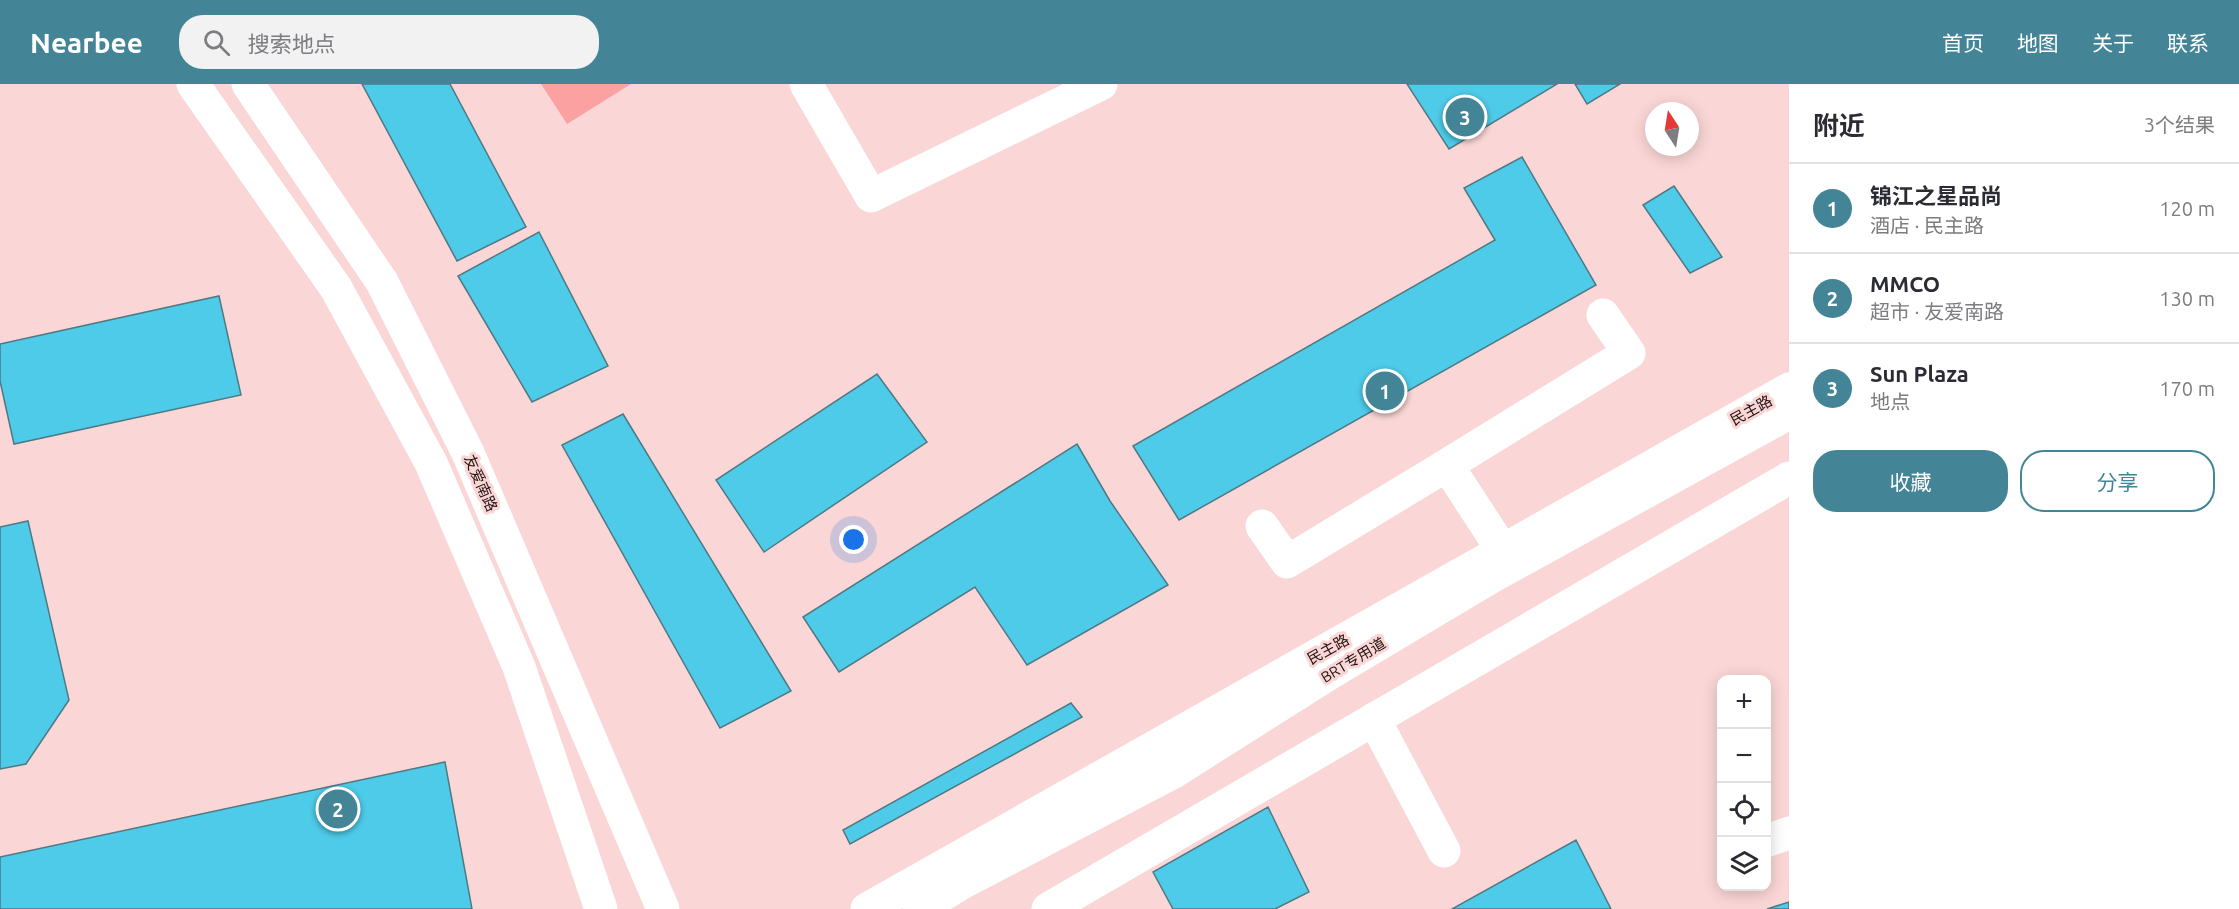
<!DOCTYPE html>
<html lang="zh">
<head>
<meta charset="utf-8">
<style>
  body { margin:0; font-family:Ubuntu,"Noto Sans SC",sans-serif; background:#f2f2f3; color:#2b2b33 }
  .controls { position:absolute; right:18px; bottom:18px; display:grid; overflow:hidden; border-radius:12px; box-shadow:0 3px 15px #0003 }
  .controls button { width:54px; height:54px; display:grid; place-items:center; padding:0; border:0; border-bottom:2px solid #e1e1e2; background:#fff; color:#2b2b33; font:30px sans-serif }
  .compass { position:absolute; left:1645px; top:18px; width:54px; height:54px; border-radius:50%; background:#fff; box-shadow:0 3px 15px #0003; rotate:348deg }
  .you { position:absolute; left:854px; top:456px; width:21px; height:21px; margin:-15px; border:4px solid #fff; border-radius:50%; background:#1a73e8; box-shadow:0 0 0 9px #1a73e833 }
  .badge { display:grid; place-items:center; width:39px; height:39px; border-radius:50%; background:#438596; color:#fff; font-size:20px; font-weight:700 }
  .pin { position:absolute; translate:-50% -50%; border:3px solid #fff; box-shadow:0 2px 6px #0006 }
  .list { margin:0; padding:0; list-style:none }
  h2 { display:flex; justify-content:space-between; align-items:center; height:78px; margin:0; padding:0 24px; font-size:26px }
  h2 small { font-size:20px; font-weight:400; color:#7c7c81 }
  .list li { display:grid; grid-template-columns:39px 1fr auto; gap:18px; align-items:center; box-sizing:border-box; height:90px; padding:0 24px; border-top:2px solid #e1e1e2 }
  .list b { display:block; font-size:22px; white-space:nowrap }
  .list p { margin:0; font-size:20px; white-space:nowrap; color:#7c7c81 }
  .list em { font-size:20px; font-style:normal; color:#7c7c81 }
  .actions { display:flex; gap:12px; padding:18px 24px }
  .actions a { flex:1; padding:14px 0; border:2px solid #438596; border-radius:24px; text-align:center; font-size:21px; color:#438596 }
  .actions .main { background:#438596; color:#fff }
  .icon { flex:none; width:33px; height:33px; fill:none; stroke:currentColor; stroke-width:2; stroke-linecap:round; stroke-linejoin:round }
  .map { position:relative; flex:none; width:1789px; height:825px; overflow:hidden }
  header { display:flex; align-items:center; gap:36px; box-sizing:border-box; height:84px; padding:0 30px; background:#438596; color:#fff }
  header strong { font-size:28px }
  nav { display:flex; gap:33px; margin-inline-start:auto; font-size:21px }
  .search { width:420px; height:54px; background:#f2f2f3; display:flex; align-items:center; gap:15px; box-sizing:border-box; padding:0 21px; border-radius:24px; color:#7c7c81; font-size:22px }
  main { display:flex }
  aside { flex:1; background:#fff }
  .map>svg:first-child { display:block }
</style>
</head>
<body>
<header>
<strong>Nearbee</strong>
<div class="search"><svg class="icon" aria-label="search" viewBox="0 0 24 24"><circle cx="10" cy="10" r="6"/><path d="M15 15l6 6"/></svg>搜索地点</div>
<nav><a>首页</a><a>地图</a><a>关于</a><a>联系</a></nav>
</header>
<main>
<div class="map">
<svg width="1789" height="825" viewBox="0 0 1789 825">
  <rect width="100%" height="100%" fill="#fad7d6"/>
  <!-- pitch -->
  <path fill="#fca1a1" d="M541,0h90l-64,40z"/>
  <!-- building -->
  <path fill="#4ecbe9" stroke="#4f7984" stroke-width="1.5" d="M362,0h88l76,143 -69,34z
    M1407,0h150l-108,65z
    M1575,0h45l-33,20z
    M1522,73l74,128 -417,235 -46,-74 362,-206 -31,-52z
    M1674,102l48,71 -32,16 -47,-68z
    M539,148l69,134 -76,36 -74,-126z
    M219,212l22,99 -227,49 -14,-63v-37z
    M877,290l50,68 -163,110 -48,-72z
    M623,330l168,277 -71,37 -158,-283z
    M1077,360l33,57 58,84 -141,80 -52,-78 -136,85 -36,-55z
    M28,437l41,179 -43,64 -26,5v-242z
    M1071,619l11,14 -232,127 -7,-14z
    M445,678l27,147h-472v-52z
    M1268,723l41,85 -34,17h-102l-20,-37z
    M1576,756l35,69h-159z
    M1789,818v7h-22z"/>
  <g fill="none" stroke-linecap="round" stroke-linejoin="round">
    <!-- minor -->
    <path stroke="#fff" stroke-width="33" d="M806,0l65,112 230,-112
      M1262,442l25,36 160,-97
      M1503,467l-56,-86 182,-112 -26,-38
      M1374,635l70,132
      M1766,757l23,-8
      M919,825l43,-26 210,-110 158,-100 161,-96 298,-164"/>
    <!-- major -->
    <path stroke="#fff" stroke-width="33" d="M193,0l143,204 95,175 88,204 82,242
      M248,0l134,198 86,171 195,456
      M867,825l922,-520
      M1048,825l741,-431"/>
  </g>
  <g text-anchor="middle" dominant-baseline="central" stroke-width="6" stroke-linejoin="round" paint-order="stroke">
    <!-- street labels -->
    <g font-size="15" fill="#221313" stroke="#fad7d6">
      <text transform="translate(1751 326) rotate(-29)">民主路</text>
      <text transform="translate(481 399) rotate(66)">友爱南路</text>
      <text transform="translate(1328 565) rotate(-29)">民主路</text>
      <text transform="translate(1353 576) rotate(-31)">BRT专用道</text>
    </g>
  </g>
</svg>
<div class="controls">
<button>+</button>
<button>−</button>
<button><svg class="icon" aria-label="locate" viewBox="0 0 24 24"><circle cx="12" cy="12" r="6"/><path d="M12 2v4M12 18v4M2 12h4M18 12h4"/></svg></button>
<button><svg class="icon" aria-label="layers" viewBox="0 0 24 24"><path d="M12 4l9 5-9 5-9-5zM3 14l9 5 9-5"/></svg></button>
</div>
<svg class="compass" viewBox="-18 -18 36 36"><path d="M0-13l5 13h-10z" fill="#e53935"/><path d="M0 13l5-13h-10z" fill="#7c7c81"/></svg>
<div class="you"></div>
<div class="pin badge" style="left:1385px;top:307px">1</div>
<div class="pin badge" style="left:338px;top:725px">2</div>
<div class="pin badge" style="left:1465px;top:33px">3</div>
</div>
<aside>
<h2>附近<small>3个结果</small></h2>
<ul class="list">
<li><span class="badge">1</span><div><b>锦江之星品尚</b><p>酒店 · 民主路</p></div><em>120 m</em></li>
<li><span class="badge">2</span><div><b>MMCO</b><p>超市 · 友爱南路</p></div><em>130 m</em></li>
<li><span class="badge">3</span><div><b>Sun Plaza</b><p>地点</p></div><em>170 m</em></li>
</ul>
<div class="actions"><a class="main">收藏</a><a>分享</a></div>
</aside>
</main>
</body>
</html>
